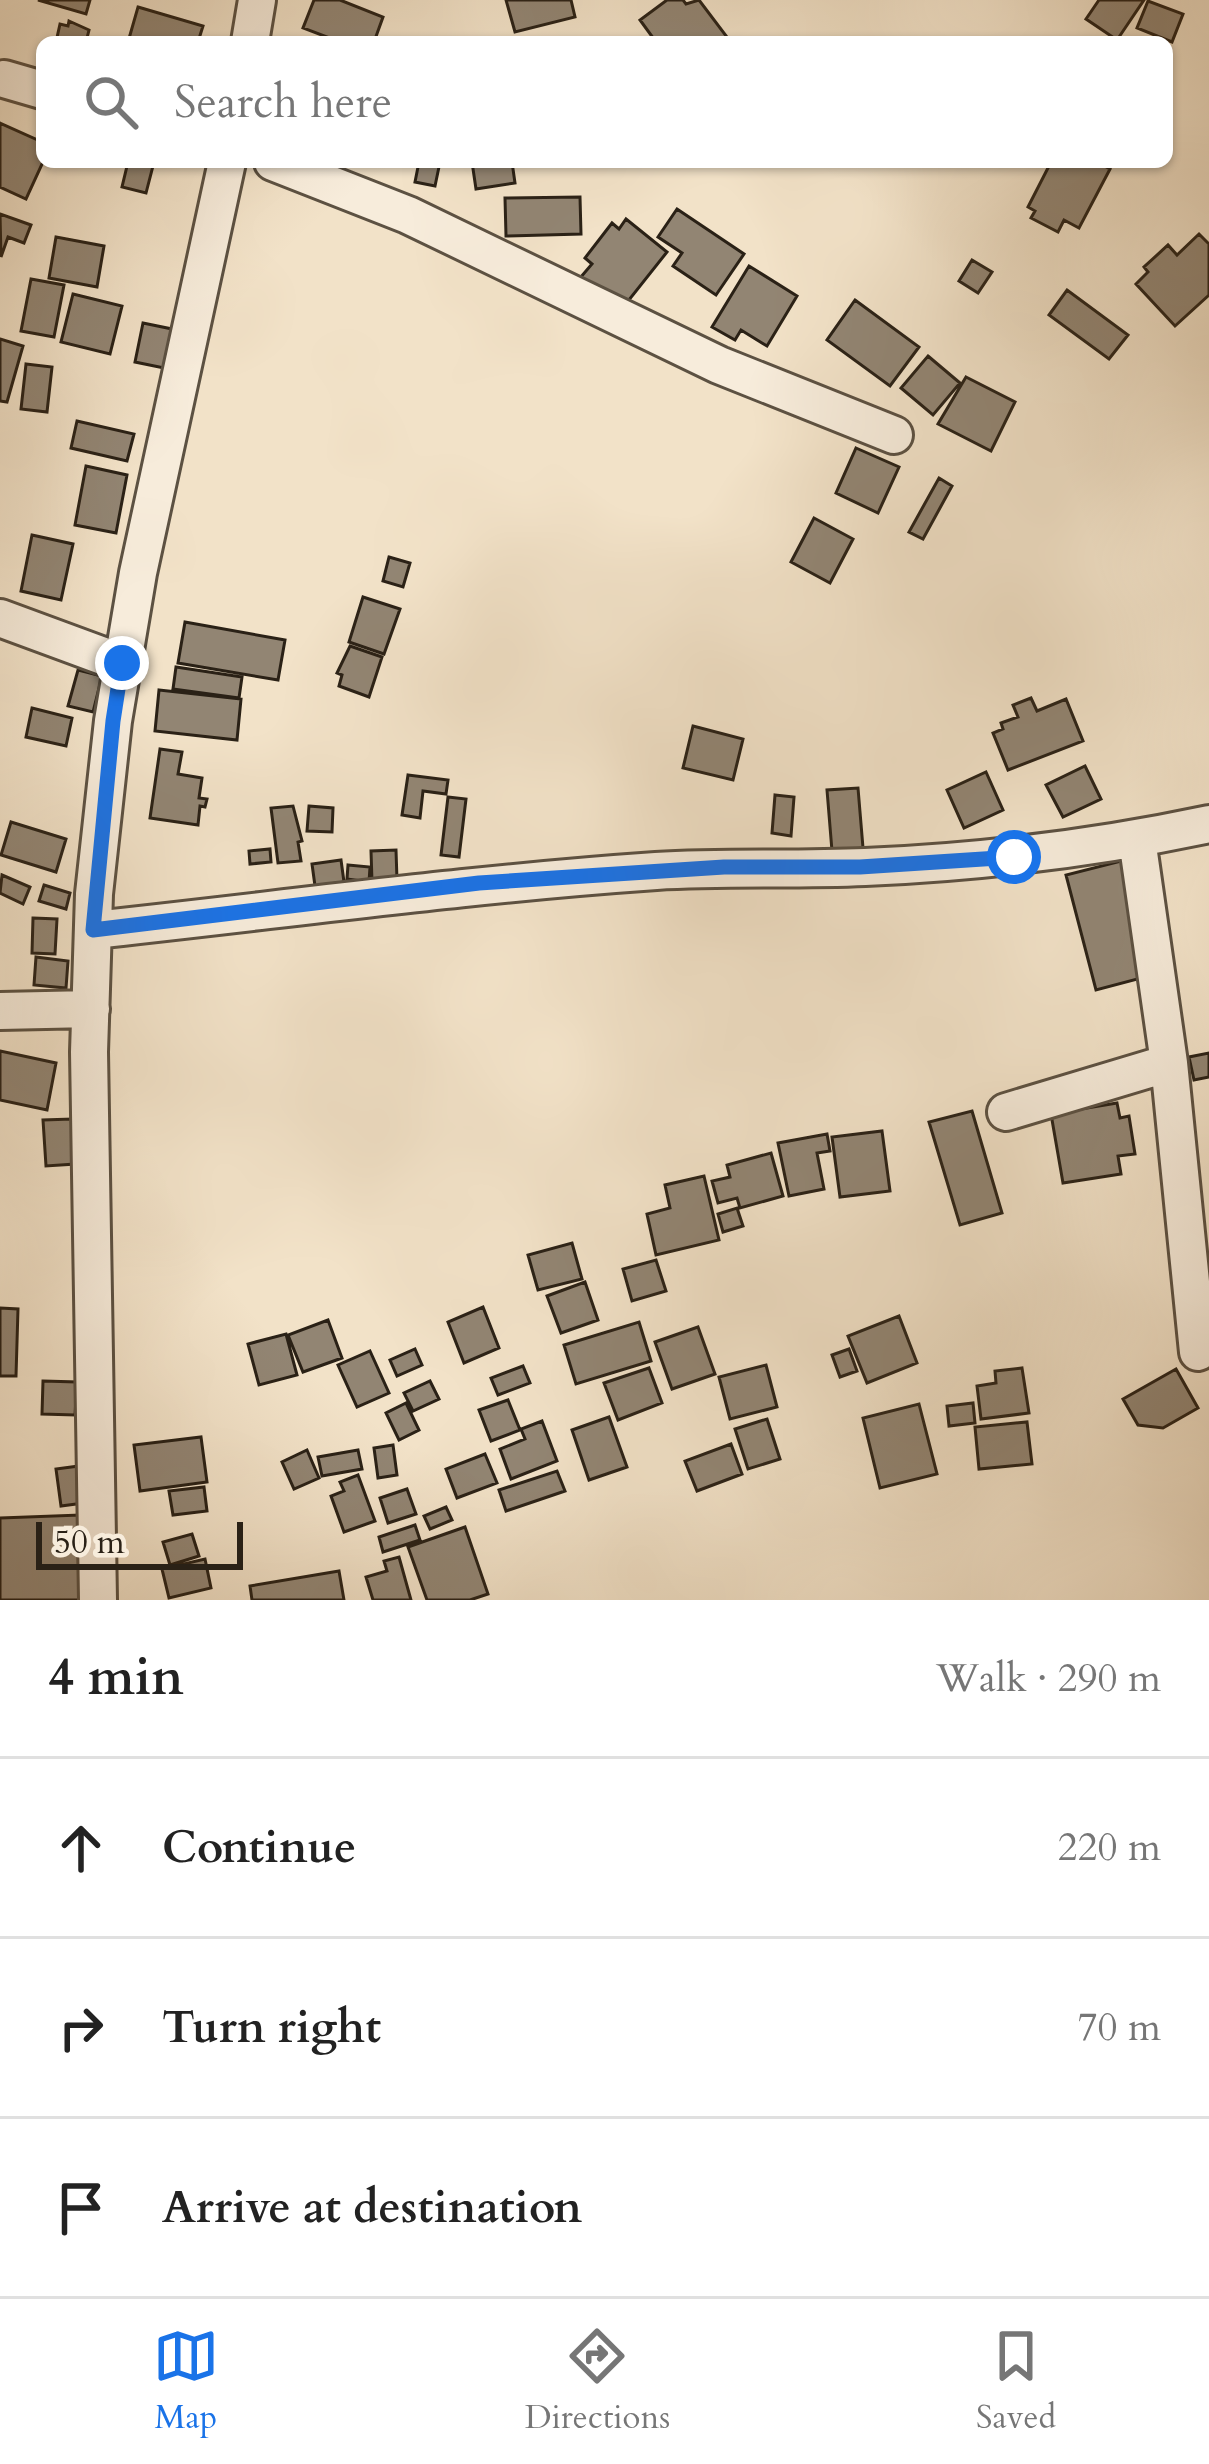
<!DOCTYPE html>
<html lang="en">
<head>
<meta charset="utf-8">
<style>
  body { margin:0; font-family:Cardo,serif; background:#f6f6f6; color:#222 }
  .scale { position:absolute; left:36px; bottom:30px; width:207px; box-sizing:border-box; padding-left:12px; border:6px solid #2a2116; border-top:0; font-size:33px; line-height:42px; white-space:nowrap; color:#2a2116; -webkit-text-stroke:9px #f7ecdb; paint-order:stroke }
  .stop { position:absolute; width:36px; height:36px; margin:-27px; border:9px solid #1a73e8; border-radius:50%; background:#fff }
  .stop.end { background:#1a73e8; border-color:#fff; box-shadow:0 3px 12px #0008 }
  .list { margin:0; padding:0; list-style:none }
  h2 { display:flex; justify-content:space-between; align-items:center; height:156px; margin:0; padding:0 48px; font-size:51px }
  h2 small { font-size:39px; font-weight:400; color:#767676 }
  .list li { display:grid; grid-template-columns:78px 1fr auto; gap:36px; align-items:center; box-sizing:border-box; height:180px; padding:0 48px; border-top:3px solid #e0e0e0 }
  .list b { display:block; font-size:45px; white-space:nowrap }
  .list em { font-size:39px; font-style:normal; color:#767676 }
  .icon { flex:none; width:66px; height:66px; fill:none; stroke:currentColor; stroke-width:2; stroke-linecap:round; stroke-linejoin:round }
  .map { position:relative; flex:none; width:1209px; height:1600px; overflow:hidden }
  .search { position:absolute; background:#fff; box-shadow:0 3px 9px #0004; left:36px; right:36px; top:36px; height:132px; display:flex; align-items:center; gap:30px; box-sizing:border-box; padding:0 42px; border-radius:18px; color:#767676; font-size:45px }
  .sheet { height:696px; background:#fff }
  nav { display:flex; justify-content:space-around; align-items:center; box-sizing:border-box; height:168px; border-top:3px solid #e0e0e0; background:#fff; font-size:33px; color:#767676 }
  nav a { display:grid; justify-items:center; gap:6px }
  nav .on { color:#1a73e8 }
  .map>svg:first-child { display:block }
</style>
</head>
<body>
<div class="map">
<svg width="1209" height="1600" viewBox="0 0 1209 1600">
  <rect width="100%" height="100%" fill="#f2e2c8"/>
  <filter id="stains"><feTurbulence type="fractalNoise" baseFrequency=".00167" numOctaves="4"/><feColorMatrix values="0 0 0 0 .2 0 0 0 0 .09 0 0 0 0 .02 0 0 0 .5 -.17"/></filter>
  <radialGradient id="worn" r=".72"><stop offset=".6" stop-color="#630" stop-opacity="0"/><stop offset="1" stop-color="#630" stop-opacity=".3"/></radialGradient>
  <!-- building -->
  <path fill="#928573" stroke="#2a2116" stroke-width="3" d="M38,0h52l-4,14z
    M314,0h26l43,17 -9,25h-34l-37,-14z
    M506,0h65l4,17 -60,15z
    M667,0h16l3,4 13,-4 28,37 -8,5h-63l-16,-22z
    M1099,0h45l-27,40 -31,-21z
    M1148,1l35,13 -11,28 -35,-14z
    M138,7l65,19 -5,16h-70z
    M69,21l20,9 -3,12h-30l4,-18 8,2z
    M0,123l42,19 1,20 -17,37 -26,-12z
    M128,162h26l-8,31 -24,-6z
    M419,162h21l-5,24 -20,-4z
    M472,162h40l3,21 -39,6z
    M1051,162h46l13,7 -31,59 -15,-8 -6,12 -27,-14 4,-7 -7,-4z
    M580,197l1,37 -75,2 -1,-38z
    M677,209l67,45 -28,41 -43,-29 9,-13 -24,-16z
    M0,214l31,11 -7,18 -16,-6 -7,20z
    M626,219l41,33 -46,58 -41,-32 12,-14 -7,-6 27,-35 7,6z
    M1199,234l10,10v51l-34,31 -39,-42 12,-12 -4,-5 24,-22 9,10z
    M56,237l48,9 -7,41 -48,-9z
    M972,260l20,12 -14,21 -19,-12z
    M749,266l48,30 -30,50 -26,-16 -6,10 -23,-13z
    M31,279l33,6 -10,52 -33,-6z
    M1067,290l61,45 -19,24 -60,-44z
    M73,294l49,12 -12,48 -49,-12z
    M855,300l64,47 -29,39 -63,-46z
    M143,323l29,6 -8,39 -29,-6z
    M0,339l23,7 -16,56 -7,-1z
    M928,356l32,27 -27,32 -32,-27z
    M26,364l26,3 -5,45 -26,-3z
    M966,377l49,25 -24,49 -53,-27z
    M77,421l57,13 -7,27 -56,-13z
    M856,448l43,19 -21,46 -42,-20z
    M86,466l41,9 -11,58 -41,-8z
    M939,478l13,8 -29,53 -14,-7z
    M814,518l39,21 -23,44 -39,-21z
    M32,535l41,9 -12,56 -40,-9z
    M389,557l21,6 -7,24 -20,-6z
    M363,597l37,12 -16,45 -35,-12z
    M185,622l100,18 -7,40 -100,-17z
    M350,646l32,11 -13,40 -30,-11 3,-11 -5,-2z
    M176,667l66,10 -3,21 -66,-9z
    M78,670l24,6 -9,36 -25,-6z
    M159,690l82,9 -4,41 -82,-9z
    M1031,698l6,13 29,-12 17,42 -75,29 -15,-37 10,-4 -2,-6 17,-6 -5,-12z
    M32,708l40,10 -6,28 -40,-9z
    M693,726l50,13 -10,41 -50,-12z
    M160,749l22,3 -4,22 24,4 -3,20 8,1 -2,8 -5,-1 -2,19 -48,-7z
    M1085,766l16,33 -38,18 -17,-32z
    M986,772l17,38 -39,18 -17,-38z
    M408,775l40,5 -2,14 -23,-3 -3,27 -18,-3z
    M858,788l5,60 -31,3 -5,-61z
    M775,795l19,2 -3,39 -19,-3z
    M448,797l18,2 -7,58 -18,-2z
    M293,806l9,35 -4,1 3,19 -23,2 -7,-55z
    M309,806l24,2 -1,24 -25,-1z
    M11,822l55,17 -10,33 -55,-17z
    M270,849l1,13 -21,2 -1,-13z
    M396,850l1,30 -25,2 -1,-31z
    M341,860l3,22 -29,4 -3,-22z
    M1125,860l24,116 -53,14 -30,-115z
    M348,865l22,2 -1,15 -22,-3z
    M2,875l28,12 -7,17 -23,-11z
    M44,885l26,8 -4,16 -27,-8z
    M33,918l24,1 -2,35 -23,-1z
    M36,957l32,4 -2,27 -32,-3z
    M0,1051l56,12 -9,47 -47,-10z
    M1209,1053v24l-15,3 -5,-23z
    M1117,1103l3,15 9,-2 6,38 -17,2 3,18 -58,9 -12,-69z
    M972,1111l30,102 -42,12 -31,-103z
    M72,1119l3,45 -29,2 -3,-46z
    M882,1131l8,60 -50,6 -8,-60z
    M827,1134l3,17 -13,2 7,36 -35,7 -11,-53z
    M771,1153l12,43 -43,12 -3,-10 -19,5 -6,-22 18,-4 -3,-12z
    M704,1176l15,64 -63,15 -9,-41 23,-6 -5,-23z
    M737,1208l6,18 -20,6 -5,-18z
    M572,1243l10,36 -44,11 -10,-35z
    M656,1260l10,31 -34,10 -9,-32z
    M585,1282l13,38 -37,13 -14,-37z
    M483,1307l16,41 -35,15 -16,-41z
    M0,1308l18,1 -2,67h-16z
    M899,1316l18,47 -50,20 -19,-47z
    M328,1320l14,38 -39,14 -15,-37z
    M639,1322l12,39 -75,23 -12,-39z
    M698,1327l17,47 -43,15 -17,-47z
    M286,1334l11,41 -38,10 -11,-41z
    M415,1349l7,16 -25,11 -7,-16z
    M849,1349l8,22 -17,6 -8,-22z
    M370,1351l19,42 -32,14 -19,-42z
    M766,1365l11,42 -47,12 -11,-42z
    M523,1366l7,17 -32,12 -7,-17z
    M649,1368l13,35 -44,17 -14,-37z
    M1022,1368l7,45 -48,6 -4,-33 19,-3 -1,-12z
    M1176,1369l22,39 -35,20 -25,-3 -15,-26z
    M43,1381l34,1 -2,33 -33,-1z
    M430,1381l9,18 -26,12 -9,-18z
    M508,1400l12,30 -29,11 -12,-31z
    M406,1403l13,27 -20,10 -13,-27z
    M973,1403l2,20 -26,3 -2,-20z
    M919,1404l18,70 -57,14 -17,-70z
    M609,1417l18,50 -38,13 -17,-50z
    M767,1419l13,40 -32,10 -13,-40z
    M542,1421l15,40 -46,18 -11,-30 25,-10 -4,-10z
    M1027,1422l5,42 -53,5 -4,-42z
    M201,1437l6,45 -67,9 -6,-46z
    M731,1444l11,30 -45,17 -12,-30z
    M393,1445l4,30 -19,3 -4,-30z
    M307,1450l12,28 -25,11 -12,-27z
    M358,1450l4,19 -40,7 -4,-19z
    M485,1454l12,29 -40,15 -11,-29z
    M79,1466l5,37 -23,3 -5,-37z
    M557,1471l8,20 -59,20 -7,-21z
    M358,1475l17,46 -31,11 -13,-36 13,-5 -4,-9z
    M204,1487l3,24 -34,4 -4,-24z
    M407,1489l9,25 -28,9 -8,-25z
    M446,1507l6,13 -22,9 -6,-13z
    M80,1515l4,85h-84v-82z
    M415,1525l5,15 -37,12 -4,-15z
    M465,1527l23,67 -18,6h-43l-19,-53z
    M192,1534l7,22 -29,9 -7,-23z
    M399,1557l12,43h-38l-7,-23 21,-6 -3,-10z
    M205,1559l6,29 -42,10 -7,-29z
    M339,1571l5,29h-92l-2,-14z"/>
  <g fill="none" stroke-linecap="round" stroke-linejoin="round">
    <defs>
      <path id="minor" d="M250,42l7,-42
        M4,79l38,11
        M273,162l135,53 311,150 175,70
        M0,618l122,45
        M1137,839l32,224 29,289
        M93,930c187,-20 374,-46 563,-59 70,-4 139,-1 209,-4 116,-5 231,-19 344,-43
        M0,1011l91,-2
        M1006,1112l163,-49
        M98,1600l-9,-548 5,-158 19,-173 25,-148 89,-411"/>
    </defs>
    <!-- minor casing -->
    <use href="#minor" stroke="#5c5142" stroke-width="42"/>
    <!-- minor -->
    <use href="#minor" stroke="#f7ecdb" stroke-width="36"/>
  </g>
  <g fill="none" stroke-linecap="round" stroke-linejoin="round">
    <!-- route -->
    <path stroke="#1a73e8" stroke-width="15" d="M122,663l-9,58 -20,209 386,-47 245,-16h136l154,-10"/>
  </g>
  <rect width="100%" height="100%" filter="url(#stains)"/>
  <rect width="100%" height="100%" fill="url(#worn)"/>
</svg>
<div class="scale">50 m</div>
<div class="stop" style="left:1014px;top:857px"></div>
<div class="stop end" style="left:122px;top:663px"></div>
<div class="search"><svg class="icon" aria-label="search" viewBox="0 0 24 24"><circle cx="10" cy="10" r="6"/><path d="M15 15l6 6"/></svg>Search here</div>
</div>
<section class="sheet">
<h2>4 min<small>Walk · 290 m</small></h2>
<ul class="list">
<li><svg class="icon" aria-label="ahead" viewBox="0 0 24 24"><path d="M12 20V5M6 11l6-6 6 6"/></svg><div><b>Continue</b></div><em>220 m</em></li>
<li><svg class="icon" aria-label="right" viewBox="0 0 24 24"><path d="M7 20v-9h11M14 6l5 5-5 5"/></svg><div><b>Turn right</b></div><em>70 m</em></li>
<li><svg class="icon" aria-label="arrive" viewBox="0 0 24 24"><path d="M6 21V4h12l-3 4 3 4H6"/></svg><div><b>Arrive at destination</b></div></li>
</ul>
</section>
<nav>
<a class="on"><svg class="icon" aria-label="map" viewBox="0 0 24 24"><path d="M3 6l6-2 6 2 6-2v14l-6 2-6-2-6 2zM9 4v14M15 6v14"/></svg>Map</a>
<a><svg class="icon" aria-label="directions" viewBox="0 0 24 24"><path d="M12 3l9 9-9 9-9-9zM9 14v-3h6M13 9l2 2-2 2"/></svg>Directions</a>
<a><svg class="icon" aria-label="saved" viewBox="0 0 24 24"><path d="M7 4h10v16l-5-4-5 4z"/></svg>Saved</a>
</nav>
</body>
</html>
